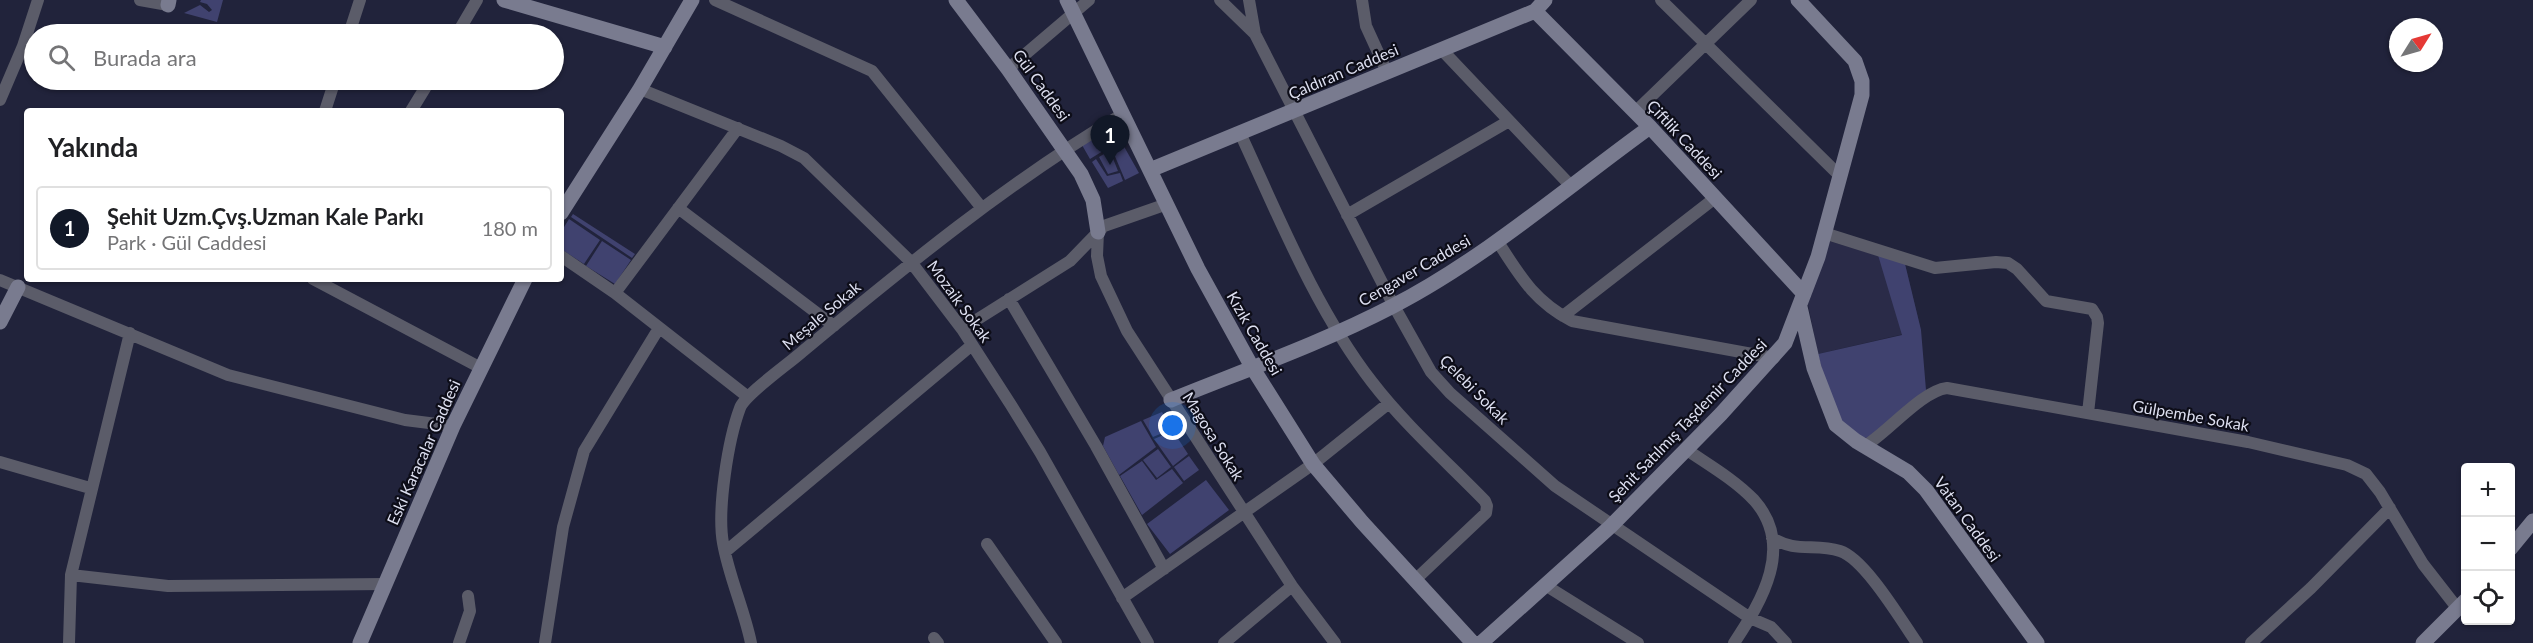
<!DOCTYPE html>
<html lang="tr">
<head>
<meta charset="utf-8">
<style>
  body { margin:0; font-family:Lato,sans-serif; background:#f2f2f2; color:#202124 }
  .controls { position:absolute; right:18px; bottom:18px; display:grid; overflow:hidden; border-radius:6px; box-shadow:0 2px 4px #0004 }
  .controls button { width:54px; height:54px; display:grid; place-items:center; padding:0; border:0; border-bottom:2px solid #e0e0e0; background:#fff; color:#202124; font:30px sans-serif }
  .compass { position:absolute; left:2389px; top:18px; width:54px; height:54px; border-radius:50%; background:#fff; box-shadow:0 2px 4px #0004; rotate:53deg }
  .you { position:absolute; left:1173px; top:426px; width:21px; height:21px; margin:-15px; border:4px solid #fff; border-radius:50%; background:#1a73e8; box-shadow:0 0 0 9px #1a73e833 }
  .badge { display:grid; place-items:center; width:39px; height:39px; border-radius:50%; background:#111827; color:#fff; font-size:20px; font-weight:700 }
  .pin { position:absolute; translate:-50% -50px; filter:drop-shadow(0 2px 3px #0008) }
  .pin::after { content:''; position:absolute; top:32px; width:21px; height:18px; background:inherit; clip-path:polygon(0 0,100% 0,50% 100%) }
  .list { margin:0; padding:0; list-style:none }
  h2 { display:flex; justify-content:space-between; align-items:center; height:78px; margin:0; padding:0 24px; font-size:26px }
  h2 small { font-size:20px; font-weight:400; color:#757577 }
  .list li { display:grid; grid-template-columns:39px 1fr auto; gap:18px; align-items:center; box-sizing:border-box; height:84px; margin:0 12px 12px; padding:0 12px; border:2px solid #e0e0e0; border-radius:6px }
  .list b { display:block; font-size:22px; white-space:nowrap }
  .list p { margin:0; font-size:20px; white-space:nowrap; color:#757577 }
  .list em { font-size:20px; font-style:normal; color:#757577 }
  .icon { flex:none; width:33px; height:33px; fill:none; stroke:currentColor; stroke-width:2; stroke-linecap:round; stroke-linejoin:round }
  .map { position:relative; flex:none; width:2533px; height:643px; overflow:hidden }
  .search { position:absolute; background:#fff; box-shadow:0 2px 4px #0004; left:24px; top:24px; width:540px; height:66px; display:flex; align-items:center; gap:15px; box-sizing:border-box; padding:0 21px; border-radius:33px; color:#757577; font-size:22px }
  .panel { position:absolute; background:#fff; box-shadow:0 2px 4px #0004; left:24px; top:108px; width:540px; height:174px; border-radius:6px }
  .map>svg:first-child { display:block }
</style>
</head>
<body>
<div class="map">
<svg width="2533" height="643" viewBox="0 0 2533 643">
  <rect width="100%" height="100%" fill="#21233b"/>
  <!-- built -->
  <path fill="#2a2b48" d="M1829,241l76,23 16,66 -103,24 -10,-50z"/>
  <!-- green -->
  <path fill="#40426f" d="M201,0h22l-6,22 -33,-9 16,-8 9,7 3,-2 -5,-6 -7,-2z
    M1113,127l26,46 -14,7 -11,-26 -2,2 6,15 -10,3 -9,-17 5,-3 -1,-3 -13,8 -8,-14z
    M1096,159l11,17 13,-3 3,8 -15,7 -16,-26z
    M573,214l62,40 -3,4 -61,-41z
    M569,219l31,21 -16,24 -23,-15v-17z
    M602,241l29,19 -16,24 -29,-18z
    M1878,255l27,9 16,66 5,60 -58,48c-34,-2 -43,-58 -50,-84l84,-19z
    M1162,412l10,17 -19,8 -10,-17z
    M1141,421l15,26 -37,28 -16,-29 2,-9z
    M1173,431l15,23 -15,12 -19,-27z
    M1158,449l13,18 -14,11 -14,-18z
    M1189,456l10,14 -15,11 -10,-14z
    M1142,461l14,19 16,-11 11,14 -41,32 -22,-39z
    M1206,480l23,30 -59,44 -23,-30z"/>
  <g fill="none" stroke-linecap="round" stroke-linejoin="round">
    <!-- street -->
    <path stroke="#5b5c69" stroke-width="12" d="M140,0l28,5
      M715,0l157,71 109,136
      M1220,0l35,34 139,272 37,66 19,21 105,93 195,132 21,9 15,16
      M1249,0l6,34
      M1362,0l4,26 21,46
      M1661,0l179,176
      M349,34l11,-34
      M457,34l20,-34
      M1442,50l128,135
      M1008,69l81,-69
      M640,89l141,57 23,12 107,104 51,67 49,76 29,47 108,191
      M0,100l23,-54 15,-46
      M325,111l10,-31
      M411,111l19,-31
      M1635,112l116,-112
      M1240,133c39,84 75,175 132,249 33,43 75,80 113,119l2,5 -1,7 -71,67
      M678,208l156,118
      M1347,215l162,-94
      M1098,232l-1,24 4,20 26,55 165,255 43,57
      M1824,233l111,35 61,-6 12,1 9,6 29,32 46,8 5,8 1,6 -10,90
      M1498,242c22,34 36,59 74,79l202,37
      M561,256l54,37 133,104
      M313,279l168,89
      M0,280l228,95 177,45 48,6
      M615,293l123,-165
      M1009,299l87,147 68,123
      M1563,316l152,-118
      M962,329l108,-68 34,-35 63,-22
      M1865,446c24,-15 57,-55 82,-58l301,54 99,23 19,9 14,18 43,72 35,45
      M1687,450c22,15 48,30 67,50 41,46 8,101 -20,143
      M0,462l90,26
      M1772,538c24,15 43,5 68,13 25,8 61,69 77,92
      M987,544l69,99
      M725,552l247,-207
      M71,575l97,11 217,-2
      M1545,585l93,58
      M1122,598l191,-134 76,-61
      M934,638l4,5
      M69,643l2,-68 59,-242
      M459,643l11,-32 -2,-15
      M545,643l18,-116 21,-76 75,-123
      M751,643c-7,-34 -22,-66 -28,-100 -6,-33 5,-103 17,-135 5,-14 50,-45 63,-57 103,-85 205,-169 320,-237
      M1224,643l68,-57
      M2251,643l60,-55 79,-80"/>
    <!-- secondary -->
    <path stroke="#797b8f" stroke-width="15" d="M504,0l161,47
      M956,0l52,69 73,105 12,26 5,32
      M1067,0l131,269 54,98 61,97 49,58 111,121
      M168,5l1,-5
      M1535,11l115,116 154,167
      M1150,170l385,-159 10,-11
      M561,213l79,-124 52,-89
      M1800,307l14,61 22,57 20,16 52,31 18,18 111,153
      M0,322l18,-35
      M1171,400c74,-30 151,-57 222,-94 91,-47 174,-119 257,-179
      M2510,549l23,-28
      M360,643l93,-217 72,-147
      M1481,643l130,-117 110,-112 64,-71 33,-86 44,-162v-14l-7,-20 -57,-61
      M2423,643l43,-43"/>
  </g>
  <g text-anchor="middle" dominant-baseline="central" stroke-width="4.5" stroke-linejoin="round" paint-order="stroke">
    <!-- street labels -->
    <g font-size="16" fill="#dddff0" stroke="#0d0d18">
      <text transform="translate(1343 71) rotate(-23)">Çaldıran Caddesi</text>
      <text transform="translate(1042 85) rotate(54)">Gül Caddesi</text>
      <text transform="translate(1685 139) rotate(47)">Çiftlik Caddesi</text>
      <text transform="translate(1414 270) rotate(-30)">Cengaver Caddesi</text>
      <text transform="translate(960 301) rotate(54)">Mozaik Sokak</text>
      <text transform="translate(821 315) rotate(-40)">Meşale Sokak</text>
      <text transform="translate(1255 333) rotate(60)">Kızık Caddesi</text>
      <text transform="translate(1475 389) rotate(45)">Çelebi Sokak</text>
      <text transform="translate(2191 415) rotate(10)">Gülpembe Sokak</text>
      <text transform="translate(1687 420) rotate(-46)">Şehit Satılmış Taşdemir Caddesi</text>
      <text transform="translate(1214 436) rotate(58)">Magosa Sokak</text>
      <text transform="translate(423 452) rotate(-66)">Eski Karacalar Caddesi</text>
      <text transform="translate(1968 519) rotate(54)">Vatan Caddesi</text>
    </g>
  </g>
</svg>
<div class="controls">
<button>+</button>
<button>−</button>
<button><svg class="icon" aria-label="locate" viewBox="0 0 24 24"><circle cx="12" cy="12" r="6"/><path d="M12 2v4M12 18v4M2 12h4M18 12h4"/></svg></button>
</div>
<svg class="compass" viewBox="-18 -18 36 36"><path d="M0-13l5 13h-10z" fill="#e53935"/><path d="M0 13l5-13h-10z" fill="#757577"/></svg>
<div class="you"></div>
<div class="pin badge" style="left:1110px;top:165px">1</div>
<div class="search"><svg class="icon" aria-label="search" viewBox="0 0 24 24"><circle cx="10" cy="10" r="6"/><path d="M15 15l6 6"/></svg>Burada ara</div>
<section class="panel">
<h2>Yakında<small></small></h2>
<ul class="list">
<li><span class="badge">1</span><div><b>Şehit Uzm.Çvş.Uzman Kale Parkı</b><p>Park · Gül Caddesi</p></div><em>180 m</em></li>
</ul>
</section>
</div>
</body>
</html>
